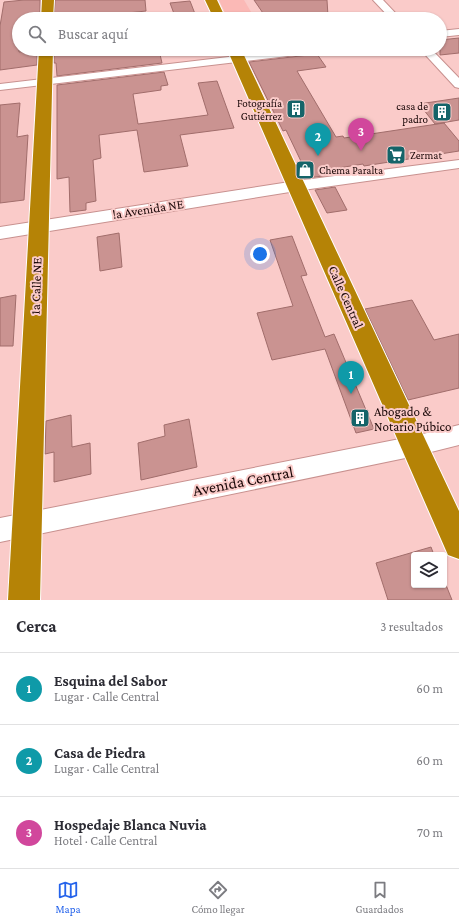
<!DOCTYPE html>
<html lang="es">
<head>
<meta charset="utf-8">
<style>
  body { margin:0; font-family:"Crimson Pro",serif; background:#f2f2f3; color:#2b2b33 }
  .controls { position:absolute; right:12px; bottom:12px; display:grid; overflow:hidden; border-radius:4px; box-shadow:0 1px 3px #0004 }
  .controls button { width:36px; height:36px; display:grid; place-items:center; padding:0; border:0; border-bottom:1px solid #e1e1e2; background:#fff; color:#2b2b33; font:20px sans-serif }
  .you { position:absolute; left:260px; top:254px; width:14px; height:14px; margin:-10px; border:3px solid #fff; border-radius:50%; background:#1a73e8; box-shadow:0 0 0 6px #1a73e833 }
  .badge { display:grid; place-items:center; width:26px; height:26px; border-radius:50%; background:#2563eb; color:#fff; font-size:13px; font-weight:700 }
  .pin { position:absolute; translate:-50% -33px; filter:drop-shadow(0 1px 2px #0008) }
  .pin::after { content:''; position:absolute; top:21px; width:14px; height:12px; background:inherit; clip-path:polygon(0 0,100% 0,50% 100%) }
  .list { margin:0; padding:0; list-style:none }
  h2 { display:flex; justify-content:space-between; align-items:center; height:52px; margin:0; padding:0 16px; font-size:17px }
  h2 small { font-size:13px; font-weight:400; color:#7c7c81 }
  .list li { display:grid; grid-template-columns:26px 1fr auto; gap:12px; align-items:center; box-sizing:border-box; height:72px; padding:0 16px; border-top:1px solid #e1e1e2 }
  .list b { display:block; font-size:15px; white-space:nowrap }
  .list p { margin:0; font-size:13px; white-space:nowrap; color:#7c7c81 }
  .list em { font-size:13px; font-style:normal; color:#7c7c81 }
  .icon { flex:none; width:22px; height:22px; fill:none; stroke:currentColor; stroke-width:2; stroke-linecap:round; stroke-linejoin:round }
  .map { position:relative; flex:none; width:459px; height:600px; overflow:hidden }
  .search { position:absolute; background:#fff; box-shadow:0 1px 3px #0004; left:12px; right:12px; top:12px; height:44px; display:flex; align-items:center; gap:10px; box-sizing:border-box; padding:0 14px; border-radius:22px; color:#7c7c81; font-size:15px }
  .sheet { height:268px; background:#fff }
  nav { display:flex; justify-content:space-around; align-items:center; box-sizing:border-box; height:56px; border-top:1px solid #e1e1e2; background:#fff; font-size:11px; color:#7c7c81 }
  nav a { display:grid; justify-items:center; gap:2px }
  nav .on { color:#2563eb }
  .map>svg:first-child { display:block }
</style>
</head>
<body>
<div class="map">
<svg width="459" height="600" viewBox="0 0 459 600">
  <rect width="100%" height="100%" fill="#facbc9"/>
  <!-- built -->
  <path fill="#fbb9b6" d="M219,0h25l10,17 -26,2z"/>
  <!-- building -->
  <path fill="#ca9391" stroke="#a16d6b" d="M24,0h16v19h-21v33l18,-2v15l-37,5v-44l4,-24z
    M55,0h90l1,11 -37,4v4h-55z
    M254,0h73l1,16 31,-3 1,6h-93z
    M190,1l7,18h-21l-6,-16z
    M459,38v15l-19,2v-15z
    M54,49h81l1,3 23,-2 3,13 -105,13 -1,-13h-2z
    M248,49h35l-35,4z
    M317,54l9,13 -29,4 39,66 7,-1 1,2 100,-15 15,18v10l-95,15 -1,-2 -37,6 3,5 -20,3 -23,-48 -3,1 -34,-69z
    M164,72l4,13 -7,1v4l-28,4 5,30 70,-9 -10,-32 19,-2 17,47 -54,7 8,31 -44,6 -7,-42 -38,5 2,23 -8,2 3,41 -10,2v7l-16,2 -1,-35 -12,2v-94z
    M459,98v22l-24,4 -16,-20z
    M20,103l-3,34 11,-2 -4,65 -24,3v-98z
    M335,187l12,23 -20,3 -12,-23z
    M119,233l3,34 -22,4 -3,-34z
    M292,236l15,39 -6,1 24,61 9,-3 40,95 -18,4 -31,-84 -53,11 -15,-47 36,-7 -23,-66z
    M16,295l-3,51h-13v-48z
    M412,300l22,40 25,-6v54l-51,12 -43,-91z
    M71,415l1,32 18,-4 1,31 -37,8v-30l-9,2 1,-33z
    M189,419l8,48 -56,13 -3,-37 27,-7 -1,-11z
    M431,547l3,8h-20v30h30v-5l8,20h-64l-12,-37z"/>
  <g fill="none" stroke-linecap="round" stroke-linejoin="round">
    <defs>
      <path id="street" d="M373,0h10l18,19h-10z
        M459,29v6l-19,2v-6z
        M296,49h31l-5,3 -322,38v-6z
        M420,49h11l28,29v10l-4,-1z
        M459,160v8l-163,23 -296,48v-12l296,-46z
        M459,425v20l-44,11 -415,86v-24l415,-82z"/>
      <path id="highway" d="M42,0h12l-1,19h-12z
        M205,0h12l9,19h-12z
        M39,49h14l-13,551h-32z
        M227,49h14l218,462v48l-11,-4z"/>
    </defs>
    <!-- street casing -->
    <use href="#street" stroke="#c8918f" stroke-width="2"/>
    <!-- highway casing -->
    <use href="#highway" stroke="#fff" stroke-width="2"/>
    <!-- street -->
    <use href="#street" fill="#fff" fill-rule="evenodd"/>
    <!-- highway -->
    <use href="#highway" fill="#b58306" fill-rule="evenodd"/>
  </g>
  <!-- icons -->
  <defs>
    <symbol id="building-square" viewBox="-11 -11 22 22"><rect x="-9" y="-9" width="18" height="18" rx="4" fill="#156469" stroke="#facbc9"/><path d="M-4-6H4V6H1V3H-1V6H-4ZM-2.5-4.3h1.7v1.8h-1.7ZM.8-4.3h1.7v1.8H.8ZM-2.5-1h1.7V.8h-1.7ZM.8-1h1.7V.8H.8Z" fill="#fff"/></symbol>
    <symbol id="supermarket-square" viewBox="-11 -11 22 22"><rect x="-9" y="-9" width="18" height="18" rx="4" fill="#156469" stroke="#facbc9"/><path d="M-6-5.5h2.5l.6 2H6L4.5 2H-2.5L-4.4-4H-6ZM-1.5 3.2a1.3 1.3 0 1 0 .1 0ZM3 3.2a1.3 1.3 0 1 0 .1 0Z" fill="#fff"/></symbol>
    <symbol id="shop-square" viewBox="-11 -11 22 22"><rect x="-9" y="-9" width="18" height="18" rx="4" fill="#156469" stroke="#facbc9"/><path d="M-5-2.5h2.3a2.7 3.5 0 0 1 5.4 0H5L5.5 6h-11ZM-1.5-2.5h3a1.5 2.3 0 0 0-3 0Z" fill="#fff"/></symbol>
  </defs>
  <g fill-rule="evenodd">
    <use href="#building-square" x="285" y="98" width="22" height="22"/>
    <use href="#building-square" x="431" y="101" width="22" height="22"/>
    <use href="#supermarket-square" x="385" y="144" width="22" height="22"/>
    <use href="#shop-square" x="294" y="159" width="22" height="22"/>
    <use href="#building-square" x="349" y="407" width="22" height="22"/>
  </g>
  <g text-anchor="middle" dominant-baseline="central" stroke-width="4" stroke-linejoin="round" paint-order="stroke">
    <!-- far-poi labels -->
    <g font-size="11" fill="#180606" stroke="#facbc9" text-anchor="end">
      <text x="282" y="103">Fotografía<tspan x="282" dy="13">Gutiérrez</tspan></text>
      <text x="428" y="106">casa de<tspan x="428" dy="13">padro</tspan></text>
      <text x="410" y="155" text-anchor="start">Zermat</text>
      <text x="319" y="170" text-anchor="start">Chema Paralta</text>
    </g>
    <!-- street labels -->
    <g font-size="13" fill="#180606" stroke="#facbc9">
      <text transform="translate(148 209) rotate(-9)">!a Avenida NE</text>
      <text transform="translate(36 286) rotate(-88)">1a Calle NE</text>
      <text transform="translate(346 297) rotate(66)">Calle Central</text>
    </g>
    <!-- poi labels -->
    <g font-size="13" fill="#180606" stroke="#facbc9" text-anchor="start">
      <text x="374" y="411">Abogado &amp;<tspan x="374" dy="15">Notario Púbico</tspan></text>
    </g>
    <!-- near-street labels -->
    <g font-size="16" fill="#180606" stroke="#facbc9">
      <text transform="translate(243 481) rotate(-11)">Avenida Central</text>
    </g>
  </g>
</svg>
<div class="controls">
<button><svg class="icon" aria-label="layers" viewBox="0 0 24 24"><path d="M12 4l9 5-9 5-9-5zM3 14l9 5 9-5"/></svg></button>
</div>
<div class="you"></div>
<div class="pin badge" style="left:351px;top:394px;background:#0f9aa8">1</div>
<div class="pin badge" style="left:318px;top:156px;background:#0f9aa8">2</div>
<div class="pin badge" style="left:361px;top:151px;background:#d1479c">3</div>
<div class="search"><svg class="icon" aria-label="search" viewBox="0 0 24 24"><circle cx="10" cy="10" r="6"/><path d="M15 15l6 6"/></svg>Buscar aquí</div>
</div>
<section class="sheet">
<h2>Cerca<small>3 resultados</small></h2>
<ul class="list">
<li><span class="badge" style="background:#0f9aa8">1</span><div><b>Esquina del Sabor</b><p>Lugar · Calle Central</p></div><em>60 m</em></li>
<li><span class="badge" style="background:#0f9aa8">2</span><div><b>Casa de Piedra</b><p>Lugar · Calle Central</p></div><em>60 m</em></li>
<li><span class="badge" style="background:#d1479c">3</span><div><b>Hospedaje Blanca Nuvia</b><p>Hotel · Calle Central</p></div><em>70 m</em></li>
</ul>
</section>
<nav>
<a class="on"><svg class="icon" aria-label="map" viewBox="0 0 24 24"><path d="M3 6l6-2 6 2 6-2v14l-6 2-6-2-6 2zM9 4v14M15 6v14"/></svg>Mapa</a>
<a><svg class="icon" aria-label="directions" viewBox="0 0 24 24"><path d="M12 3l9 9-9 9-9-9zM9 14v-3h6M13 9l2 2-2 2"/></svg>Cómo llegar</a>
<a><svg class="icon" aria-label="saved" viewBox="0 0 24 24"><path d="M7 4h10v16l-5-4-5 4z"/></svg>Guardados</a>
</nav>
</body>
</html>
